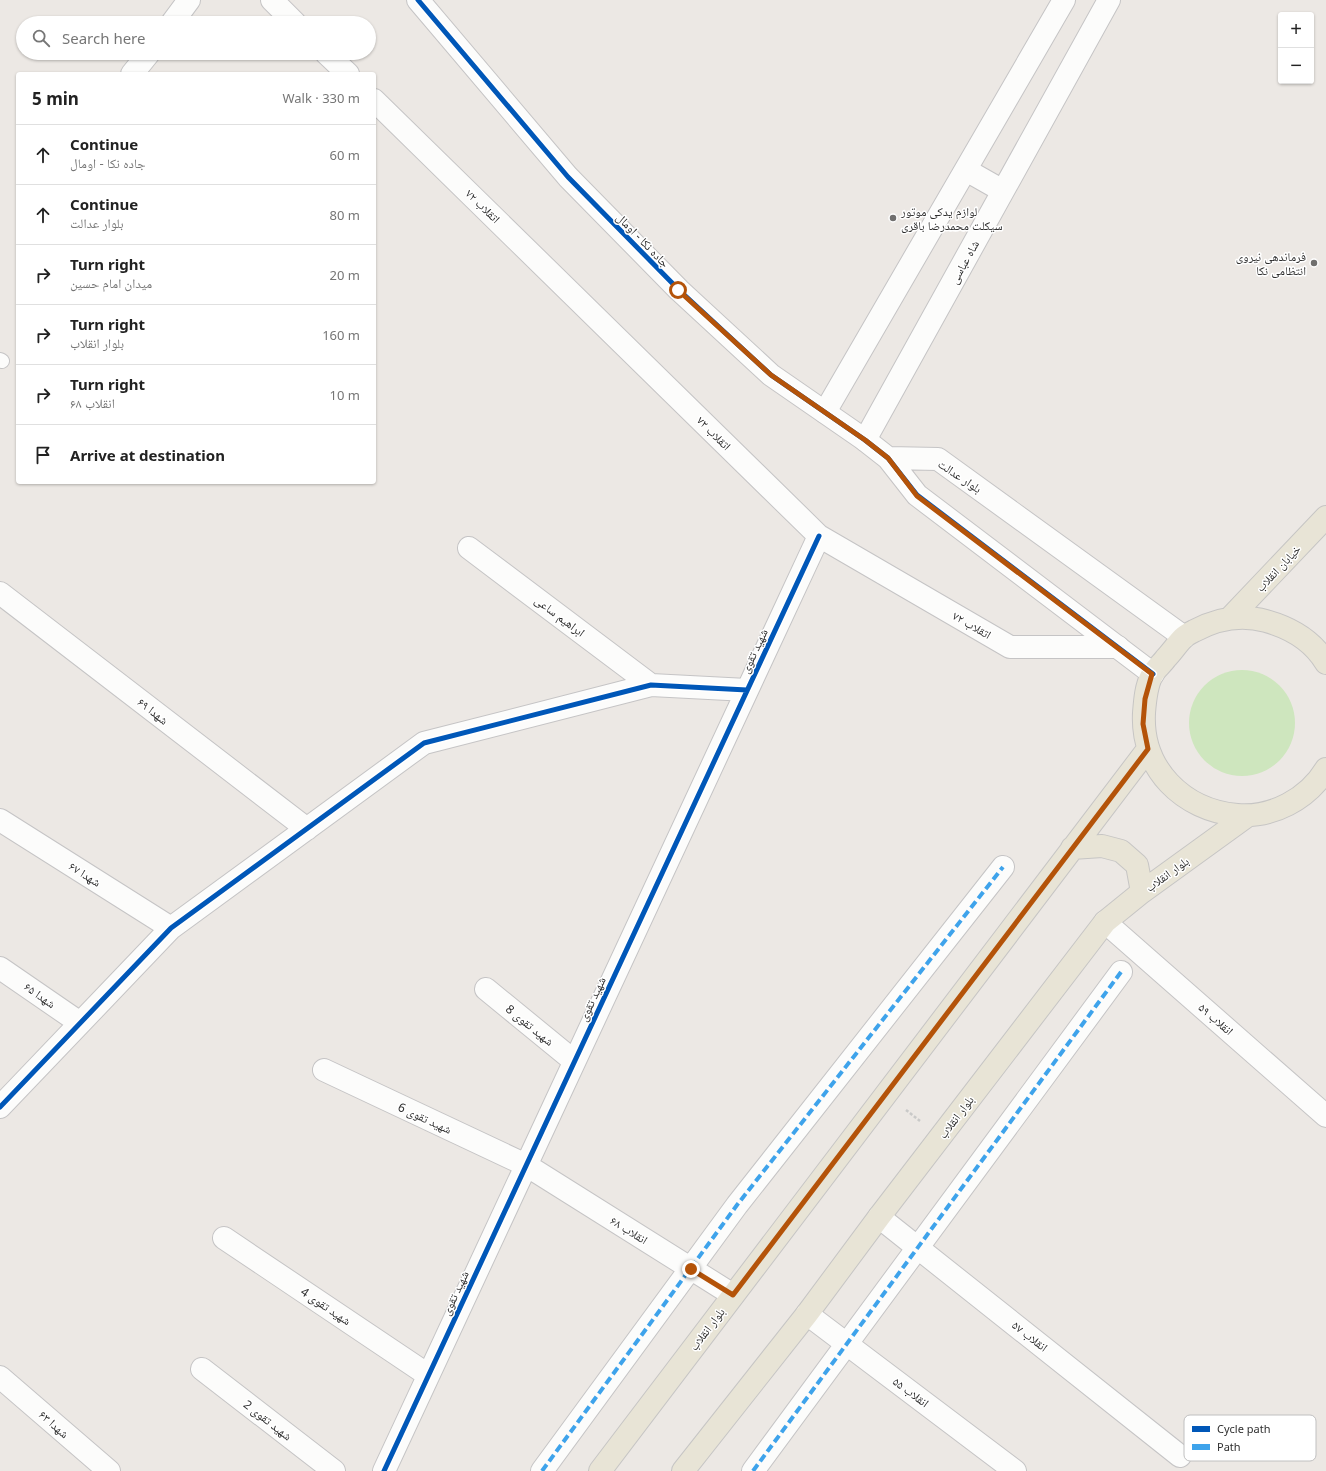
<!DOCTYPE html>
<html lang="en">
<head>
<meta charset="utf-8">
<style>
  body { margin:0; font-family:"Noto Sans","Noto Naskh Arabic",sans-serif; background:#f2f2f2; color:#222 }
  .controls { position:absolute; right:12px; top:12px; display:grid; overflow:hidden; border-radius:4px; box-shadow:0 1px 3px #0004 }
  .controls button { width:36px; height:36px; display:grid; place-items:center; padding:0; border:0; border-bottom:1px solid #e0e0e0; background:#fff; color:#222; font:20px sans-serif }
  .stop { position:absolute; width:12px; height:12px; margin:-9px; border:3px solid #b45309; border-radius:50%; background:#fff }
  .stop.end { background:#b45309; border-color:#fff; box-shadow:0 1px 4px #0008 }
  .list { margin:0; padding:0; list-style:none }
  h2 { display:flex; justify-content:space-between; align-items:center; height:52px; margin:0; padding:0 16px; font-size:17px }
  h2 small { font-size:13px; font-weight:400; color:#767676 }
  .list li { display:grid; grid-template-columns:26px 1fr auto; gap:12px; align-items:center; box-sizing:border-box; height:60px; padding:0 16px; border-top:1px solid #e0e0e0 }
  .list b { display:block; font-size:15px; white-space:nowrap }
  .list p { margin:0; font-size:13px; white-space:nowrap; color:#767676 }
  .list em { font-size:13px; font-style:normal; color:#767676 }
  .icon { flex:none; width:22px; height:22px; fill:none; stroke:currentColor; stroke-width:2; stroke-linecap:round; stroke-linejoin:round }
  .map { position:relative; flex:none; width:1326px; height:1471px; overflow:hidden }
  .search { position:absolute; background:#fff; box-shadow:0 1px 3px #0004; left:16px; top:16px; width:360px; height:44px; display:flex; align-items:center; gap:10px; box-sizing:border-box; padding:0 14px; border-radius:22px; color:#767676; font-size:15px }
  .panel { position:absolute; background:#fff; box-shadow:0 1px 3px #0004; left:16px; top:72px; width:360px; height:412px; border-radius:4px }
  .map>svg:first-child { display:block }
</style>
</head>
<body>
<div class="map">
<svg width="1326" height="1471" viewBox="0 0 1326 1471">
  <rect width="100%" height="100%" fill="#ece8e4"/>
  <!-- green -->
  <path fill="#cee6be" d="M1189 723a53 53 0 1 1 106 0a53 53 0 1 1-106 0Z"/>
  <g fill="none" stroke-linecap="round" stroke-linejoin="round">
    <defs>
      <path id="lane" d="M0,360l2,1"/>
      <path id="street" d="M272,0l23,23
        M172,23l17,-23
        M326,53l22,21
        M132,74l17,-21
        M374,100l445,436 191,111h108
        M966,170l37,21
        M825,412l239,-412
        M865,440l244,-440
        M469,548l182,137
        M0,593l307,236
        M0,820l171,108
        M1105,922l221,194
        M0,968l80,55
        M486,989l88,72
        M324,1070l202,95 207,130
        M0,1107l171,-179 253,-185 227,-58 96,5
        M879,1217l301,239
        M224,1238l204,137
        M807,1314l208,157
        M202,1369l132,102
        M0,1377l109,94
        M384,1471l435,-935
        M542,1471l195,-266 266,-338
        M753,1471l368,-499"/>
      <path id="secondary" d="M418,0l150,177 111,113 92,85 94,65 23,18 29,37 236,179
        M888,458l50,1 246,178"/>
      <path id="primary" d="M1230,618l96,-101
        M1326,663c-13,-22 -35,-35 -60,-42 -25,-7 -50,-2 -72,10 -4,2 -8,4 -11,7 -6,6 -11,14 -17,20 -4,6 -11,11 -14,17 -6,11 -7,25 -8,38 -3,56 39,97 93,102 35,3 71,-16 89,-46
        M1072,848l30,-2 19,5 16,14 5,27
        M600,1471l548,-722
        M683,1471l124,-157 72,-97 226,-295 37,-30 105,-76"/>
    </defs>
    <!-- lane casing -->
    <use href="#lane" stroke="#c5c4c5" stroke-width="16"/>
    <!-- street casing -->
    <use href="#street" stroke="#c5c4c5" stroke-width="24"/>
    <!-- secondary casing -->
    <use href="#secondary" stroke="#c5c4c5" stroke-width="24"/>
    <!-- primary casing -->
    <use href="#primary" stroke="#c6c5c4" stroke-width="24"/>
    <!-- path -->
    <path stroke="#c9c9c8" stroke-width="2.5" stroke-dasharray="3 2" stroke-linecap="butt" d="M906,1110l14,11"/>
    <!-- lane -->
    <use href="#lane" stroke="#fcfcfb" stroke-width="14"/>
    <!-- street -->
    <use href="#street" stroke="#fcfcfb" stroke-width="22"/>
    <!-- secondary -->
    <use href="#secondary" stroke="#fcfcfb" stroke-width="22"/>
    <!-- primary -->
    <use href="#primary" stroke="#e8e4d6" stroke-width="22"/>
    <!-- quiet -->
    <path stroke="#3ea3eb" stroke-width="4" stroke-dasharray="8 4" stroke-linecap="butt" d="M542,1471l195,-266 266,-338
      M753,1471l368,-499"/>
    <defs>
      <path id="cycleway" d="M418,0l150,177 111,113 92,85 94,65 23,18 29,37 236,179
        M0,1107l171,-179 253,-185 227,-58 96,5
        M384,1471l435,-935"/>
    </defs>
    <!-- cycleway casing -->
    <use href="#cycleway" stroke="#fff" stroke-width="8"/>
    <!-- cycleway -->
    <use href="#cycleway" stroke="#0057b8" stroke-width="5"/>
  </g>
  <g fill="none" stroke-linecap="round" stroke-linejoin="round">
    <!-- route -->
    <path stroke="#b45309" stroke-width="5" d="M678,290l93,85 94,65 23,18 29,38 235,178 -7,25 -2,25 5,25 -415,546 -42,-26"/>
  </g>
  <!-- markers -->
  <g fill="#706f6e" stroke="#fff" stroke-width="1.5">
    <circle cx="893" cy="218" r="4"/>
    <circle cx="1314" cy="263" r="4"/>
  </g>
  <g text-anchor="middle" dominant-baseline="central" stroke-width="3" stroke-linejoin="round" paint-order="stroke">
    <!-- street labels -->
    <g font-size="12" fill="#2e2e2e" stroke="#fff">
      <text transform="translate(483 206) rotate(44)">اتقلاب ۷۲</text>
      <text transform="translate(643 240) rotate(46)">جاده نکا - اومال</text>
      <text transform="translate(964 262) rotate(-61)">شاه عباسی</text>
      <text transform="translate(714 433) rotate(45)">اتقلاب ۷۲</text>
      <text transform="translate(960 476) rotate(34)">بلوار عدالت</text>
      <text transform="translate(1278 568) rotate(-47)">خیابان انقلاب</text>
      <text transform="translate(560 616) rotate(37)">ابراهیم ساعی</text>
      <text transform="translate(972 625) rotate(30)">اتقلاب ۷۲</text>
      <text transform="translate(754 651) rotate(-65)">شهید تقوی</text>
      <text transform="translate(153 711) rotate(38)">شهدا ۶۹</text>
      <text transform="translate(85 874) rotate(32)">شهدا ۶۷</text>
      <text transform="translate(1167 874) rotate(-36)">بلوار انقلاب</text>
      <text transform="translate(40 995) rotate(35)">شهدا ۶۵</text>
      <text transform="translate(592 999) rotate(-65)">شهید تقوی</text>
      <text transform="translate(1216 1019) rotate(41)">انقلاب ۵۹</text>
      <text transform="translate(530 1025) rotate(39)">شهید تقوی 8</text>
      <text transform="translate(956 1117) rotate(-53)">بلوار انقلاب</text>
      <text transform="translate(425 1118) rotate(25)">شهید تقوی 6</text>
      <text transform="translate(629 1230) rotate(32)">انقلاب ۶۸</text>
      <text transform="translate(455 1293) rotate(-65)">شهید تقوی</text>
      <text transform="translate(326 1306) rotate(34)">شهید تقوی 4</text>
      <text transform="translate(707 1329) rotate(-53)">بلوار انقلاب</text>
      <text transform="translate(1030 1336) rotate(38)">انقلاب ۵۷</text>
      <text transform="translate(911 1392) rotate(37)">انقلاب ۵۵</text>
      <text transform="translate(268 1420) rotate(38)">شهید تقوی 2</text>
      <text transform="translate(54 1424) rotate(41)">شهدا ۶۳</text>
    </g>
    <!-- poi labels -->
    <g font-size="12" fill="#2e2e2e" stroke="#fff" text-anchor="start">
      <text x="901" y="211">لوازم یدکی موتور<tspan x="901" dy="14">سیکلت محمدرضا باقری</tspan></text>
      <text x="1306" y="256" text-anchor="end">فرماندهی نیروی<tspan x="1306" dy="14">انتظامی نکا</tspan></text>
    </g>
  </g>
  <!-- legend -->
  <rect x="1184" y="1415" width="132" height="46" rx="6" fill="#fff" stroke="#c0c0c0" stroke-width="1"/>
  <rect x="1192" y="1426" width="18" height="6" fill="#0057b8"/>
  <rect x="1192" y="1444" width="18" height="6" fill="#3ea3eb"/>
  <g font-size="11" fill="#2e2e2e">
    <text x="1217" y="1433">Cycle path</text>
    <text x="1217" y="1451">Path</text>
  </g>
</svg>
<div class="controls">
<button>+</button>
<button>−</button>
</div>
<div class="stop" style="left:678px;top:290px"></div>
<div class="stop end" style="left:691px;top:1269px"></div>
<div class="search"><svg class="icon" aria-label="search" viewBox="0 0 24 24"><circle cx="10" cy="10" r="6"/><path d="M15 15l6 6"/></svg>Search here</div>
<section class="panel">
<h2>5 min<small>Walk · 330 m</small></h2>
<ul class="list">
<li><svg class="icon" aria-label="ahead" viewBox="0 0 24 24"><path d="M12 20V5M6 11l6-6 6 6"/></svg><div><b>Continue</b><p>جاده نکا - اومال</p></div><em>60 m</em></li>
<li><svg class="icon" aria-label="ahead" viewBox="0 0 24 24"><path d="M12 20V5M6 11l6-6 6 6"/></svg><div><b>Continue</b><p>بلوار عدالت</p></div><em>80 m</em></li>
<li><svg class="icon" aria-label="right" viewBox="0 0 24 24"><path d="M7 20v-9h11M14 6l5 5-5 5"/></svg><div><b>Turn right</b><p>میدان امام حسین</p></div><em>20 m</em></li>
<li><svg class="icon" aria-label="right" viewBox="0 0 24 24"><path d="M7 20v-9h11M14 6l5 5-5 5"/></svg><div><b>Turn right</b><p>بلوار انقلاب</p></div><em>160 m</em></li>
<li><svg class="icon" aria-label="right" viewBox="0 0 24 24"><path d="M7 20v-9h11M14 6l5 5-5 5"/></svg><div><b>Turn right</b><p>انقلاب ۶۸</p></div><em>10 m</em></li>
<li><svg class="icon" aria-label="arrive" viewBox="0 0 24 24"><path d="M6 21V4h12l-3 4 3 4H6"/></svg><div><b>Arrive at destination</b></div></li>
</ul>
</section>
</div>
</body>
</html>
